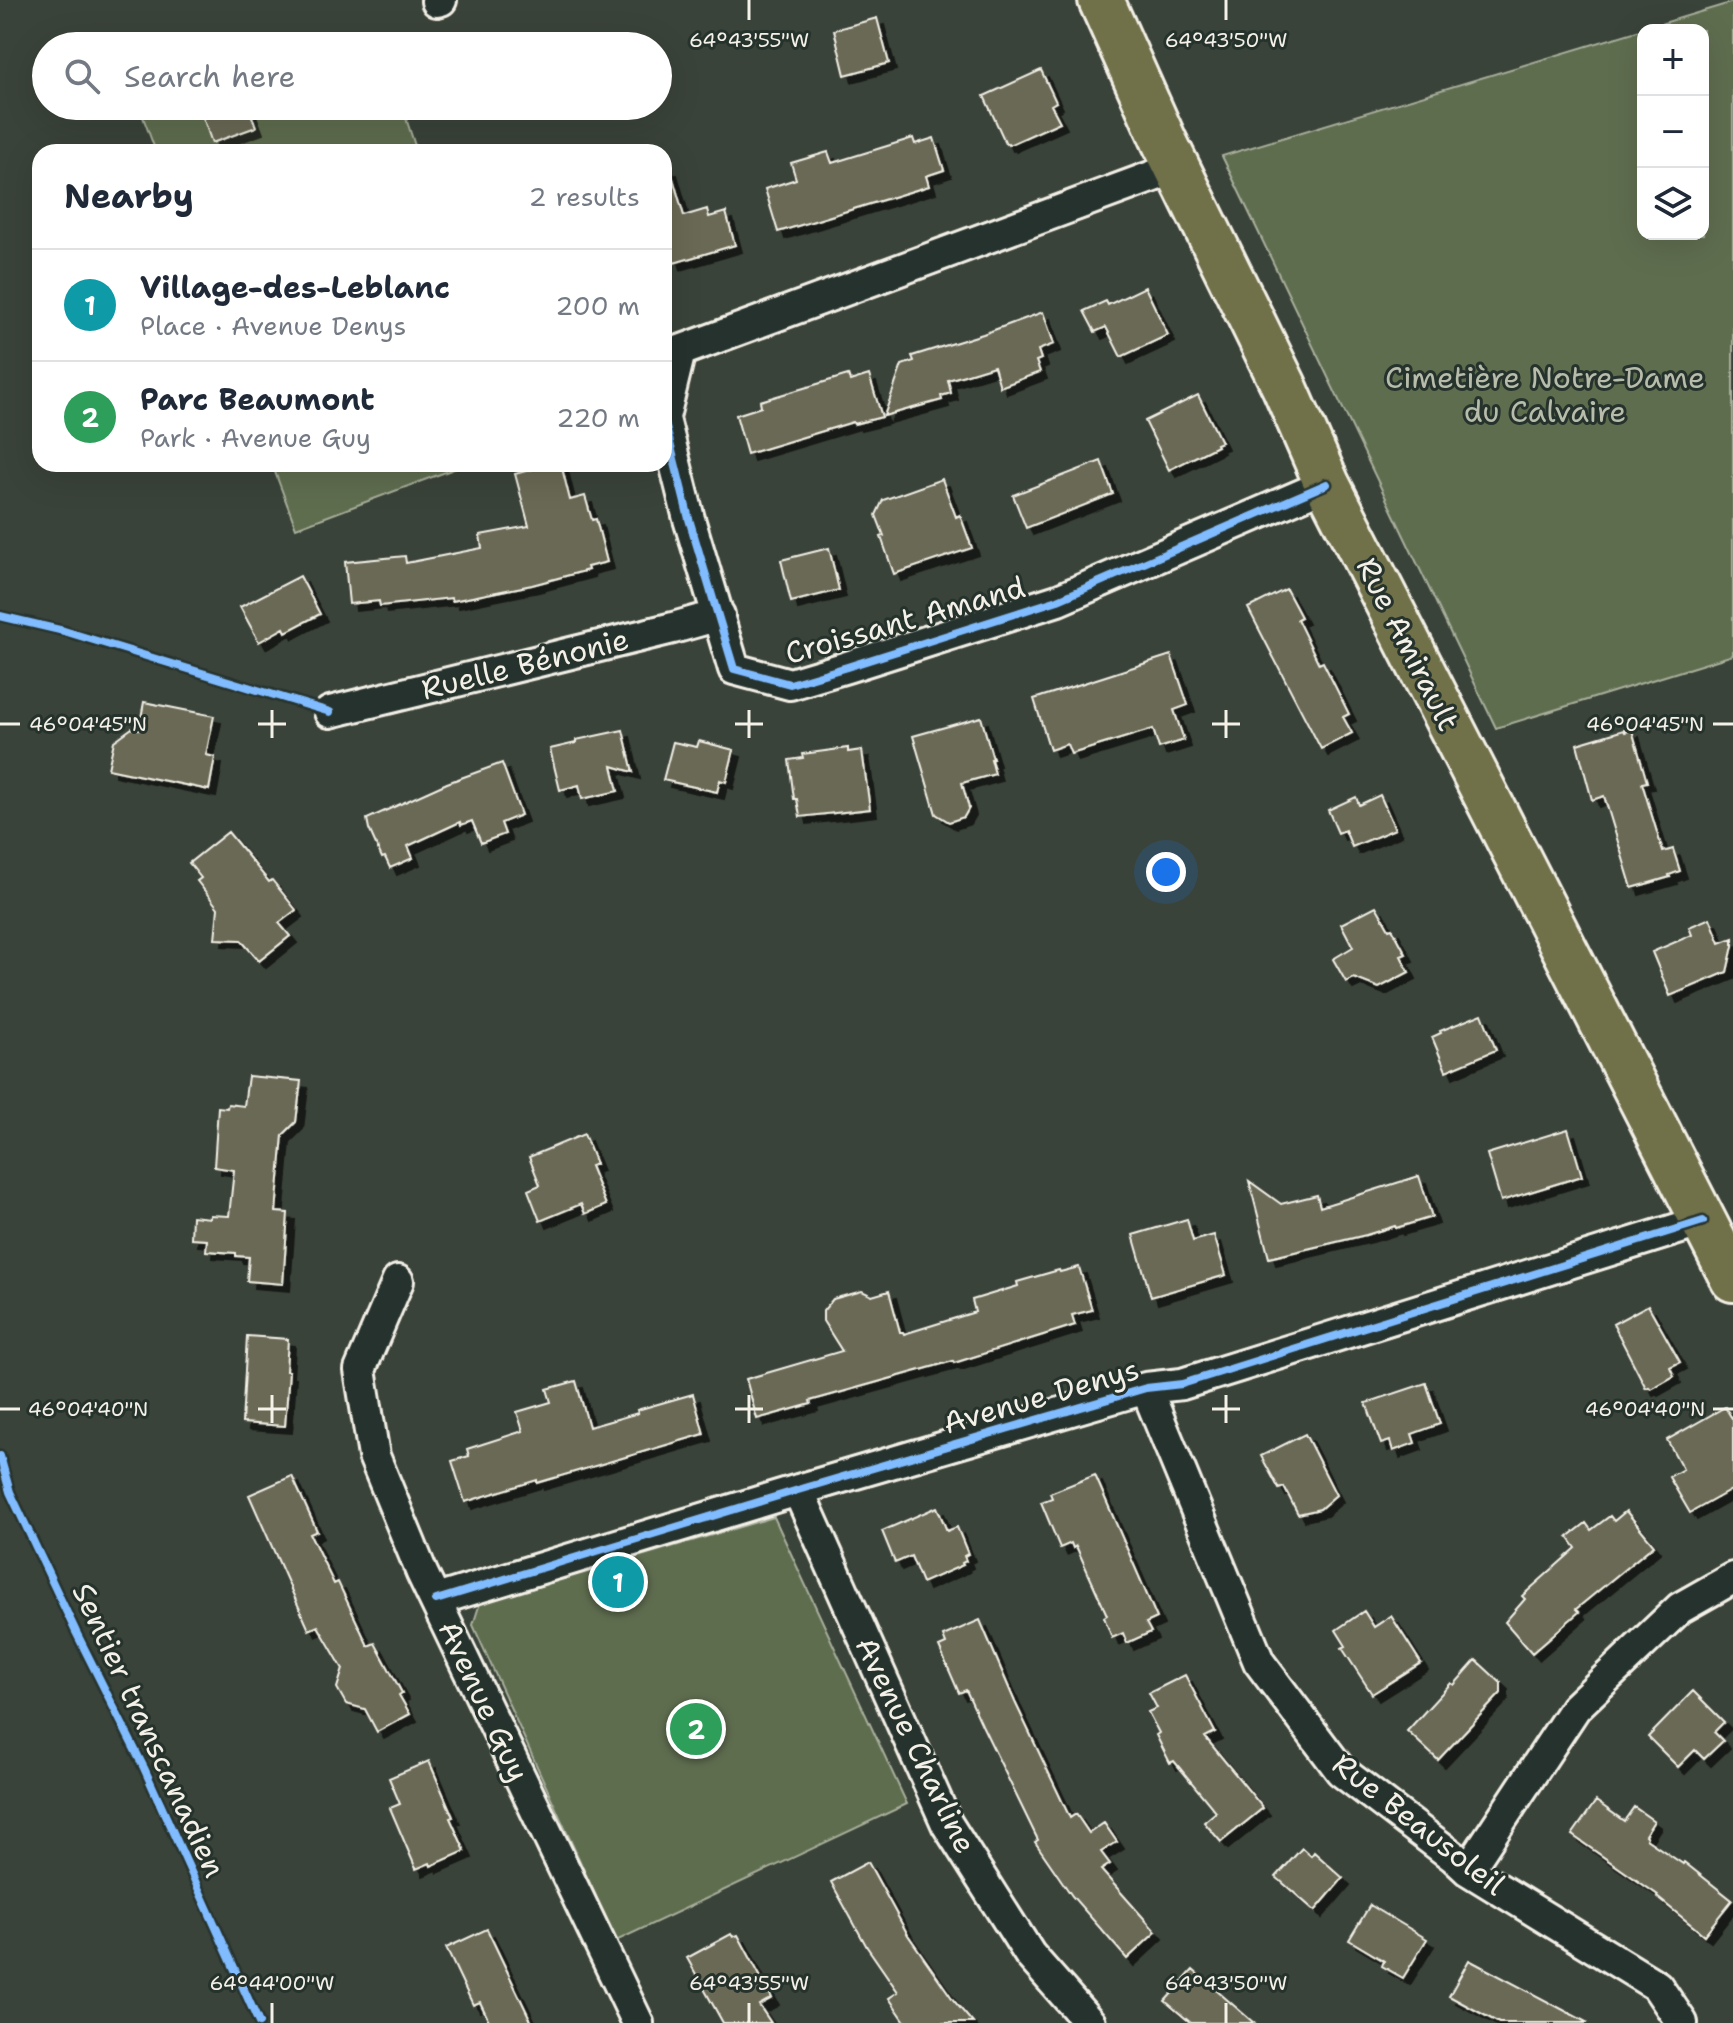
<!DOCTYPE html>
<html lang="en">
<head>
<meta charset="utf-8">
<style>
  body { margin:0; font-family:"Shantell Sans",sans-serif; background:#f6f6f7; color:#1f2937 }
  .controls { position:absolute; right:24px; top:24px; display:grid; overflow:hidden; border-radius:16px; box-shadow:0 8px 32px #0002 }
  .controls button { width:72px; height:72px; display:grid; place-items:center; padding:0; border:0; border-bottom:2px solid #e0e1e3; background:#fff; color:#1f2937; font:40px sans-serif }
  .you { position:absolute; left:1166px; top:872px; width:28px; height:28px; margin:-20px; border:6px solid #fff; border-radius:50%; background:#1a73e8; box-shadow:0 0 0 12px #1a73e833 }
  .badge { display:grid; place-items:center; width:52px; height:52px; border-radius:50%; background:#84754c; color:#fff; font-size:26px; font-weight:700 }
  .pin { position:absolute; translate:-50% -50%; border:4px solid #fff; box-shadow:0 2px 8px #0006 }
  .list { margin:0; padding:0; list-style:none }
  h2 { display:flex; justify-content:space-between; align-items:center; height:104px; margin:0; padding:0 32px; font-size:34px }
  h2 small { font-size:26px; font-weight:400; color:#747a83 }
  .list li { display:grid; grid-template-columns:52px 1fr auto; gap:24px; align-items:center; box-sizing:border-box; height:112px; padding:0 32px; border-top:2px solid #e0e1e3 }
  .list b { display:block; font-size:30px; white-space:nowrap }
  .list p { margin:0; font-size:26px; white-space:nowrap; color:#747a83 }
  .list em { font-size:26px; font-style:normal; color:#747a83 }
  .icon { flex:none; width:44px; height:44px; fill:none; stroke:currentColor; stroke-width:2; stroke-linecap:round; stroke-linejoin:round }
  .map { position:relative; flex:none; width:1733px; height:2023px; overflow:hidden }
  .search { position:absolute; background:#fff; box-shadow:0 8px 32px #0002; left:32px; top:32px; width:640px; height:88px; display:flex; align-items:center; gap:20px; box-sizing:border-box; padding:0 28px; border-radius:44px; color:#747a83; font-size:30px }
  .panel { position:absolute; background:#fff; box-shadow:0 8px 32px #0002; left:32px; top:144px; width:640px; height:328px; border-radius:24px }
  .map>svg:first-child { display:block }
</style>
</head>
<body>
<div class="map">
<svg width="1733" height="2023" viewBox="0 0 1733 2023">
  <defs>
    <filter id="shadow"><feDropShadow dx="7" dy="7" stdDeviation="0" flood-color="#0009"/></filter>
  </defs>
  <rect width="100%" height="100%" fill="#3a4339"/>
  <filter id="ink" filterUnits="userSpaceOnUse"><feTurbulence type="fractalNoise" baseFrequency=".0125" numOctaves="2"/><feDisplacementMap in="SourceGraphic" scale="16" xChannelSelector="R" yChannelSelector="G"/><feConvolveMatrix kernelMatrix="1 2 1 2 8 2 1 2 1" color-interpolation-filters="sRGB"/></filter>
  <g filter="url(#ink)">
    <!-- green -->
    <path fill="#5e6d4f" stroke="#a9af9c" stroke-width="2" fill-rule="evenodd" d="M1733,2v653l-237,73 -274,-572zM1643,30h60v204h-60z
      M377,30l6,16h-76z
      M139,106h263l15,46h-261z
      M272,464h195l-171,64z
      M774,1517l133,287 -291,137 -143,-316 7,-22z"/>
    <!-- building -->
    <path fill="#6a6954" stroke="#f4f1e8" stroke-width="2" filter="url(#shadow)" d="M877,18l12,45 -44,12 -11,-45z
      M1041,70l15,32 -5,3 9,17 -51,23 -1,-2 -2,1 -22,-48z
      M199,106h49l8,21 -44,16z
      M913,138l2,6 19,-6 10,32 -18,6 3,10 -151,46 -13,-43 31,-10 -5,-16 37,-11 4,11z
      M670,168l14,48 23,-7 2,8 17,-5 9,33 -61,18 -10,-36v-58z
      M1145,287l23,48 -47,22 -15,-30 -11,5 -11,-21 22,-10 2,4z
      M1043,312l11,32 -16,6 3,9 -5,2 4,11 -40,15 -6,-21 -46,14 3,13 -10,3 1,4 -58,16 18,-51 12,-4 -2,-5 71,-22z
      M848,375l2,6 19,-6 13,42 -28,7 -1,-2 -106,32 -11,-39 25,-8 -1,-6z
      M1198,395l23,47 -5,2 1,2 -48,24 -24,-49z
      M1101,461l12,33 -87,34 -13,-33z
      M551,464h10l9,36 15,-4 7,24 4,-1 11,43 -20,5 1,3 -56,15 -80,16 -1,-3 -71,8 -1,-5 -30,3 -4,-42 60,-6 1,7 76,-15 -2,-13 49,-9 -14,-52z
      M942,479l14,38 4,-2 12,33 -78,26 -13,-37 3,-1 -8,-21 7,-15z
      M829,548l10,42 -48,12 -10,-42z
      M300,576l20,38 -34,18 -2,-4 -25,14 -19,-35z
      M1286,589l15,28 -4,2 22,45 4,-2 26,52 -6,3 9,16 -31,16 -73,-141z
      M1171,655l17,50 -14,5 10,30 -25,8 -6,-19 -82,25 -4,-10 -17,6 -16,-51z
      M144,702l70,14 -8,39 9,2 -6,33 -101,-21 6,-28 18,-13 7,1z
      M981,717l12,42h-2l4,15 -33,9 7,25 -5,9 -15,5 -13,-8 -23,-78z
      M623,730l10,42 -21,-6 6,25 -36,8 -3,-14 -19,5 -10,-41 26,-6v-3z
      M1624,730l1,2 7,-2 15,52 -5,1 21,69 10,-3 7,22 -11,4 1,2 -38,11 -28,-92 -12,4 -15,-56z
      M699,741l35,9 -8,32 -6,-2 -3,12 -54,-12 10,-38 24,5z
      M848,748v4l14,-2 8,59 -70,8 -3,-18h-3l-5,-39 14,-2 -1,-4z
      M502,763l19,52 -20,8 4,11 -24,9 -9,-22 -11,4 -1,-3 -52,24 5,12 -23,10 -5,-11 -3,1 -13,-29 -2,-10 80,-36z
      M1380,795l15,34 -43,18 -7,-17 -7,3 -10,-23 28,-13 3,8z
      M228,832l41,50 3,-2 24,30 -17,13 11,13 -31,25 -18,-21 -26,-1 3,-31 -21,-27 4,-3 -12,-15z
      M1376,906l13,23 3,-1 14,26 -5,2 8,16 -30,16 -25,-10 -8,4 -13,-23 20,-12 -12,-23z
      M1710,918l10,25 13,-5v8l-6,26 -57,24 -18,-44 40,-17 -3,-8z
      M1482,1014l14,36 -50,21 -14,-34 9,-4 -1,-2z
      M248,1076l53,5 -5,41 -13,13 -7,77 12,1 -5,71 -36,-3 2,-24 -13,-1v-3l-30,-2 1,-11 -16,-1 1,-23 18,2v-3l19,1 5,-46 -20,-3 4,-60 9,1 1,-4 16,2z
      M1568,1129l14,47 -81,25 -14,-47z
      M584,1134l12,30 -6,2 16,39 -21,9 -4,-10 -41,17 -12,-31 12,-5 -11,-28z
      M1419,1176l13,41 -36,11 -1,-2 -29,9 -97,23 -20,-77 32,23 36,-9 3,12z
      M1187,1219l6,22 21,-6 12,40 -75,22 -18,-62z
      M1079,1267l13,43 -20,5 3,10 -121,38 -1,-2 -143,40 1,3 -54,15 -11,-40 96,-28 -19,-30v-10l10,-12 29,-8 10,5 17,-5 11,41h3l1,2 71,-22 -3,-12 46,-14 -1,-4 42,-12 1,2z
      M1648,1305l32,57 -10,5 4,9 -23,13 -2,-2 -3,1 -33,-64z
      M247,1336l41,3 -2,32h3l-4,55 -43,-3z
      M576,1381l13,46 49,-14 -1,-3 56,-16 11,40 -167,49v-3l-72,22 -13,-41 17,-5 -2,-7 56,-18 -6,-19 34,-10 -4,-13z
      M1426,1383l14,41 -28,10 3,9 -22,8 -3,-10 -9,3 -15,-41z
      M1725,1407l8,13v69l-43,24 -21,-36 14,-8 -16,-29z
      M1305,1434l31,61 -16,14 -22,5 -14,-27 -5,2 -18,-33z
      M1095,1475l62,143 -11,5 5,9 -24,11 -4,-10 -11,5 -8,-21 3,-2 -31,-69 -3,2 -2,-5 -11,5 -19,-46 11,-4 -2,-5z
      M292,1476l25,55 -7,3 24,50 4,-2 30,64 7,-3 27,50 -3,2 11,19 -33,18 -12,-23 -19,-5 -9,-16 6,-19 -25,-43 -9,4 -60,-135z
      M937,1507l10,24 10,-4 11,27 -4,2 2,5 -4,2 1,2 -41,18 -11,-27 -16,7 -13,-32z
      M1626,1511l28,34 -78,64 3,3 -47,41 -27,-31 20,-23 -3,-3 54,-48 -8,-11 18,-14 5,7 19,-14 4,5z
      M1364,1611l10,16 17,-11 30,47 -49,31 -30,-46 4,-2 -10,-16z
      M980,1620l35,82 55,116 6,-4 13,19 15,-10 13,19 -16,10 9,12 -9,6 55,62 -29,27 -55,-63 -37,-54 3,-2 -56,-115 -16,-35 -7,3 -20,-46 7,-3 -3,-8z
      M1476,1660l25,23v10l-63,67 -31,-29 44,-48 3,2z
      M1185,1675l30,57 -10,5 58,71 -42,34 -17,-20 12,-10 -42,-51 -4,2 -14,-28 3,-2 -11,-21 9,-4 -8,-15z
      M1693,1691l31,31 -10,10 9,9 -19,18 -9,-9 -17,17 -30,-30z
      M429,1761l24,56 -3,1 15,33 -34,15 -1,-3 -14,6 -26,-61 10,-4 -11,-26z
      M1596,1801l28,20 10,-14 20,14 -9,14 2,2 -1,2 37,25 1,-2 48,38 -28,35 -47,-38 1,-2 -86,-60z
      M1302,1848l9,8 3,-4 29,26 -28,33 -39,-34z
      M868,1862l40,73 46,66 19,22h-67l-17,-25 9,-6 -31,-45 -36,-65z
      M1370,1905l57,34 -24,39 -21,-12 2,-5 -35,-21z
      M487,1929l45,94h-42l-10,-21 -7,3 -27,-57z
      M731,1934l2,3 5,-2 34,63 -13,7 12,18h-48l-36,-65z
      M1469,1960l119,63h-89l-50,-27z
      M1193,1970l61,53h-63l-26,-22z"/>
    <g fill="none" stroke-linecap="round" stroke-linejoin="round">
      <defs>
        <path id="minor" d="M437,1l4,-1
          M664,417l16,-66 498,-184
          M664,419l25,100 45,150 56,15 57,-17 211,-67 269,-116
          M330,712l343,-84 46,-13
          M398,1281l-38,89 14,86 48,117 216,450
          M1146,1388l113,274 82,109 113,86 14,13 189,116 25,37
          M798,1490l149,334 83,131 60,68
          M436,1600l362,-110 348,-102 36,-4 521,-163
          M1468,1870l107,-162 105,-100 53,-30"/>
        <path id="primary" d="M1101,0l63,141 120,245 43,98 406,795"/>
      </defs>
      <!-- minor casing -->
      <use href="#minor" stroke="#f4f1e8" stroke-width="36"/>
      <!-- primary casing -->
      <use href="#primary" stroke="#f4f1e8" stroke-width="50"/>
      <!-- minor -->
      <use href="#minor" stroke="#26332d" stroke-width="30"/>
      <!-- primary -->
      <use href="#primary" stroke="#70704a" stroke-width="44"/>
      <defs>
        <path id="cycleway" d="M664,419l25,100 45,150 56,15 57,-17 211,-67 269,-116
          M0,616l64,15 266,81
          M0,1456l10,36 66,140 68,136 115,255
          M436,1600l362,-110 348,-102 36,-4 521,-163"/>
      </defs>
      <!-- cycleway casing -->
      <use href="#cycleway" stroke="#26332d" stroke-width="13"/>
      <!-- cycleway -->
      <use href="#cycleway" stroke="#80bcff" stroke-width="8"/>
    </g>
  </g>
  <!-- ticks -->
  <path fill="none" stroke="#f4f1e8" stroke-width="3" d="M749,0v20M1226,0v20M272,710v28M749,710v28M1226,710v28M0,724h20M258,724h28M735,724h28M1212,724h28M1713,724h20M272,1395v28M749,1395v28M1226,1395v28M0,1409h20M258,1409h28M735,1409h28M1212,1409h28M1713,1409h20M272,2003v20M749,2003v20M1226,2003v20"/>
  <g text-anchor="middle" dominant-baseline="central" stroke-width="6" stroke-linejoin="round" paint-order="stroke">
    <!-- park labels -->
    <g font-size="30" fill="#b8bcab" stroke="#26332d">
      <text x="1545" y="377">Cimetière Notre-Dame<tspan x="1545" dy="34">du Calvaire</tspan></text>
    </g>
    <!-- street labels -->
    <g font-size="30" fill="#f4f1e8" stroke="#26332d">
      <text transform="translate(905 620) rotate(-16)">Croissant Amand</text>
      <text transform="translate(1408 644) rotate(63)">Rue Amirault</text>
      <text transform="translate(525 664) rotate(-14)">Ruelle Bénonie</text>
      <text transform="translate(1041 1396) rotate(-16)">Avenue Denys</text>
      <text transform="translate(484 1701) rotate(65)">Avenue Guy</text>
      <text transform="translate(149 1730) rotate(65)">Sentier transcanadien</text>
      <text transform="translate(916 1745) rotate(64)">Avenue Charline</text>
      <text transform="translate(1419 1824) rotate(38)">Rue Beausoleil</text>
    </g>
  </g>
  <g font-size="20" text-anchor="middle" fill="#f4f1e8" stroke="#26332d" stroke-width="6" stroke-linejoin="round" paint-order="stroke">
    <text x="749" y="47">64°43'55"W</text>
    <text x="1226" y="47">64°43'50"W</text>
    <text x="88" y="731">46°04'45"N</text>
    <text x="1645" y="731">46°04'45"N</text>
    <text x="88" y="1416">46°04'40"N</text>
    <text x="1645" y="1416">46°04'40"N</text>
    <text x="272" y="1990">64°44'00"W</text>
    <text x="749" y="1990">64°43'55"W</text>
    <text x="1226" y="1990">64°43'50"W</text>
  </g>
</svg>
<div class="controls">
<button>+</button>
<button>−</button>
<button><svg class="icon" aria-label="layers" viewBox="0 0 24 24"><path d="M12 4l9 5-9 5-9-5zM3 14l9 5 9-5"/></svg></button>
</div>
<div class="you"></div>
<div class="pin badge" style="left:618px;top:1582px;background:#0f9aa8">1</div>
<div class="pin badge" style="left:696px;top:1729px;background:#2e9e5b">2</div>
<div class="search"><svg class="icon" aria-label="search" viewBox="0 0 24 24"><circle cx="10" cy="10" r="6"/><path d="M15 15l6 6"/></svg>Search here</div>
<section class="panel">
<h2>Nearby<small>2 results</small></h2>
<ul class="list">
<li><span class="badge" style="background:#0f9aa8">1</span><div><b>Village-des-Leblanc</b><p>Place · Avenue Denys</p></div><em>200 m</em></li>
<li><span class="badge" style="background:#2e9e5b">2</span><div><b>Parc Beaumont</b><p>Park · Avenue Guy</p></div><em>220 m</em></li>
</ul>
</section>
</div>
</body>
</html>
